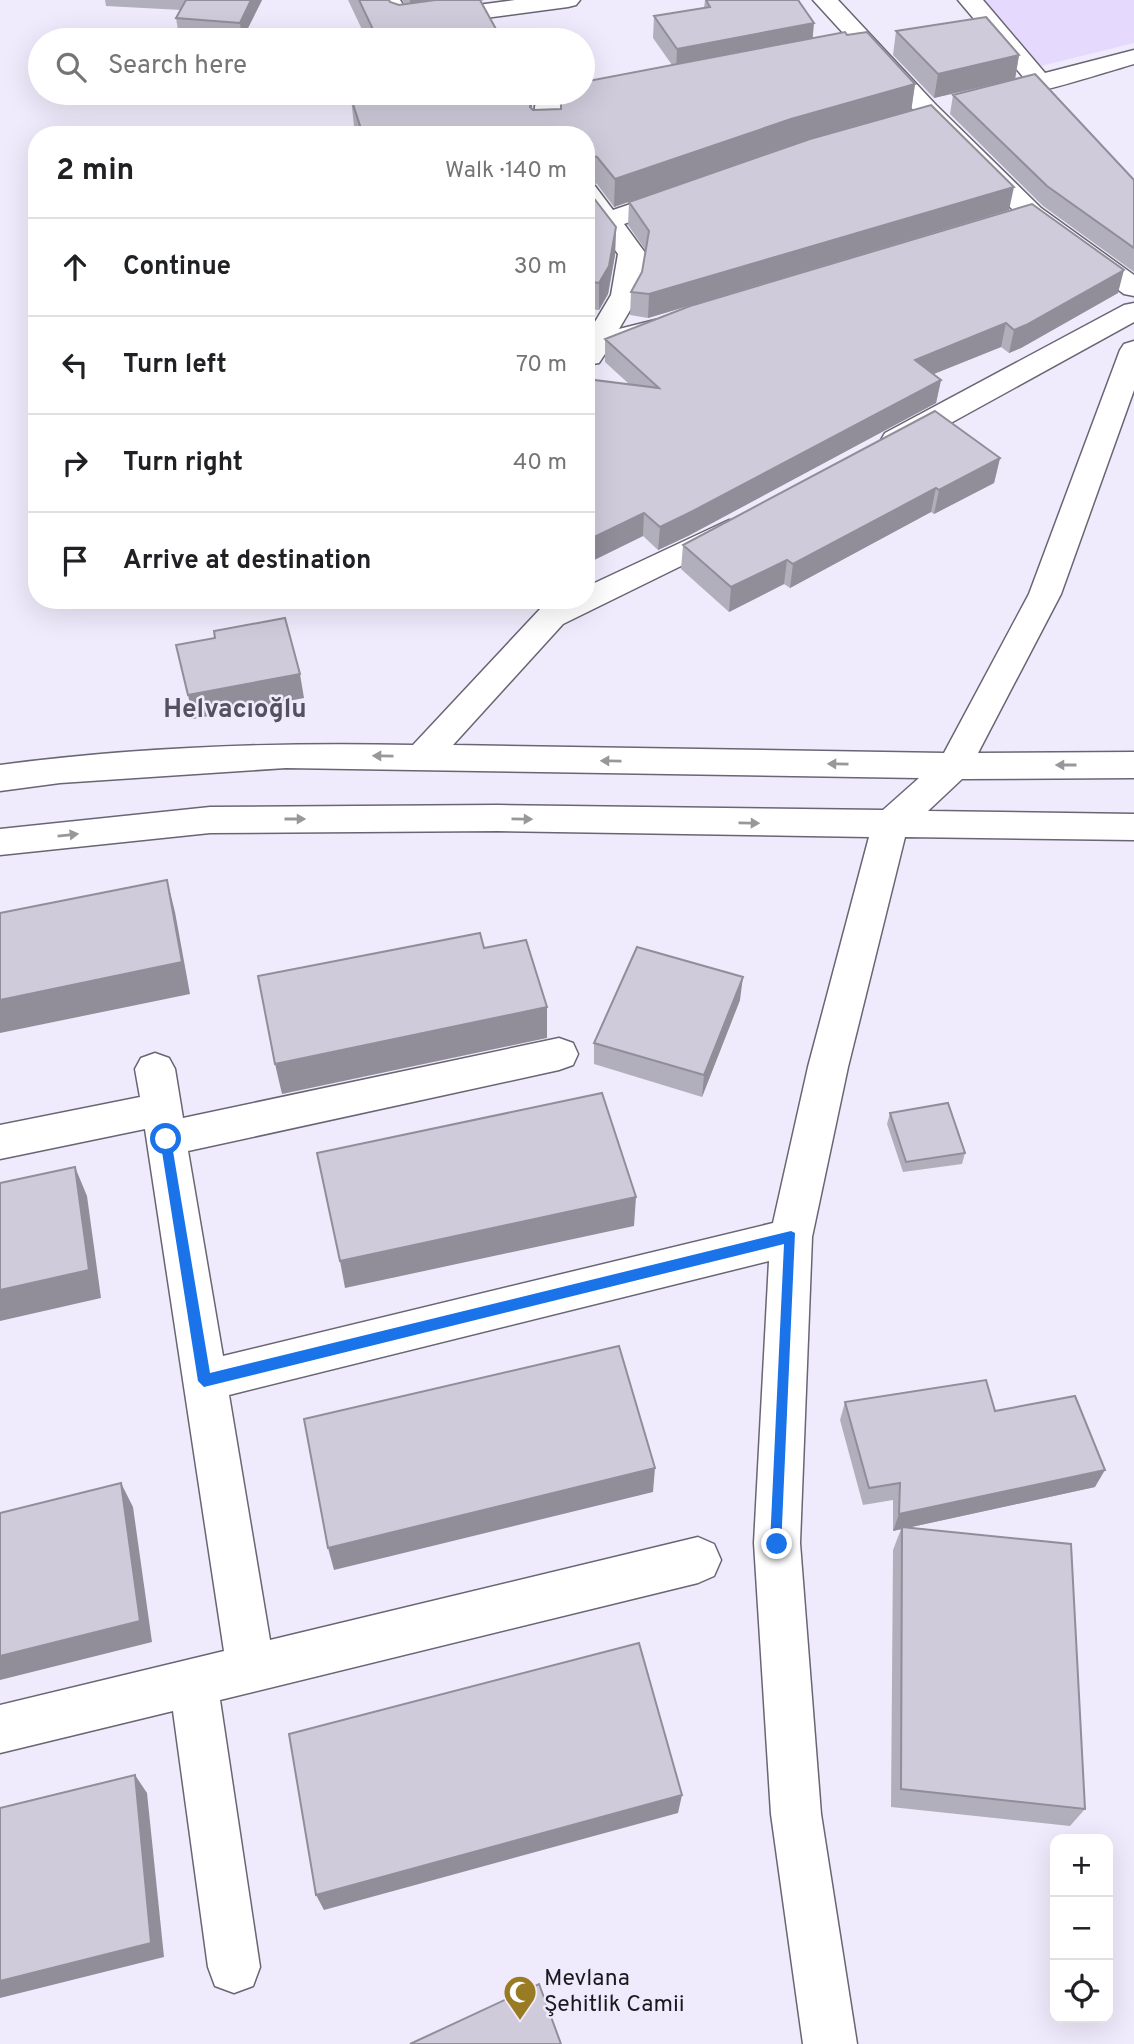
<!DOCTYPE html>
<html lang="en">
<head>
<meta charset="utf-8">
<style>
  body { margin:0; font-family:Overpass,sans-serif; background:#f2f2f2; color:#202124 }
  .controls { position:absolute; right:21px; bottom:21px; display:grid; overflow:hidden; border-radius:14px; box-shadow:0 7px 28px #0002 }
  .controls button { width:63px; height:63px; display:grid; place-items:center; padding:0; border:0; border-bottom:2px solid #e0e0e0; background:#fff; color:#202124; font:35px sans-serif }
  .stop { position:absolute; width:21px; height:21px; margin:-16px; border:5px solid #1a73e8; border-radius:50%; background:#fff }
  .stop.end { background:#1a73e8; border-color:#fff; box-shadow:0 2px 7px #0008 }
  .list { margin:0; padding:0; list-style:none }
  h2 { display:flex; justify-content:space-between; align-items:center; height:91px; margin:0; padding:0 28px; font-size:30px }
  h2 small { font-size:23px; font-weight:400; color:#757577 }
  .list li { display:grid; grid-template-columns:46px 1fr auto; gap:21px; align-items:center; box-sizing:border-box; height:98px; padding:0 28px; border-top:2px solid #e0e0e0 }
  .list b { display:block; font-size:26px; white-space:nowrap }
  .list em { font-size:23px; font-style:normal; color:#757577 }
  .icon { flex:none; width:38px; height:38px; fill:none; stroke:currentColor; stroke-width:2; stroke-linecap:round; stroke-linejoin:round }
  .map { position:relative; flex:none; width:1134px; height:2044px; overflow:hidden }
  .search { position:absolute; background:#fff; box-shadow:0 7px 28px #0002; left:28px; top:28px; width:567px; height:77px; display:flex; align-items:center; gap:18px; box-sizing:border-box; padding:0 24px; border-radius:38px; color:#757577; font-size:26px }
  .panel { position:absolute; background:#fff; box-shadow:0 7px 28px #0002; left:28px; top:126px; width:567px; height:483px; border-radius:28px }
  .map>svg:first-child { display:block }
</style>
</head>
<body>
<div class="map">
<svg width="1134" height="2044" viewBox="0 0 1134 2044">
  <rect width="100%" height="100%" fill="#f0ebfc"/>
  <!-- green -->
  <path fill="#e5dafe" d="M983,0h151v43l-93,23z"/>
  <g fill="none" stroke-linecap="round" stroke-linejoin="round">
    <defs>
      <path id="minor" d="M376,0h24l9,14 106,-14h65l-4,5 -8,2 -166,22 -8,-2z
        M813,0h25l98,105 105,103 93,67v21l-10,-2 -101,-74 -105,-105z
        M958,0h25l62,73 89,-23v14c-28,8 -129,41 -150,35l-3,-5 3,-5 40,-11z
        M612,86l9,2 3,5 -3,5 -62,13v24h-26l2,-29 3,-5z
        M586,184l9,2 18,24 65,-22 9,2 4,6 -4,6 -63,22 22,30 -7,41 -20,34 36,-9 10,2 4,6 -4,6 -58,17 -8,12 -13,2v-28l25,-42 7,-41 -32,-43z
        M1134,303v19l-227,125 -11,2 -11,-2 -4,-7 4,-7 239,-128z
        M1134,341v49l-73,204 -83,159 156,-1v26l-172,1 -34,32 206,3v26l-229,-3 -57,230 -36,170 -12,306 21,271 36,230h-54l-32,-230 -17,-271 15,-282 -540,134 41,245 428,-103 16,7 7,16 -7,16 -16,7 -478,117 40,267 -7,19 -19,7 -19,-7 -7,-19 -35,-256 -173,42v-48l224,-54 -79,-522 -145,30v-34l140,-28 -5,-28 6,-11 14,-5 14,5 6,11 8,49 376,-80 14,5 5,11 -5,11 -14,5 -371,81 35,205 550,-133 35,-156 61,-230 -371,-6 -288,2 -210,22v-26l210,-22 288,-2 385,5 36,-32 -633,-10 -226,15 -60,8v-26c137,-18 275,-23 413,-20l128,-137 16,-8h29v-13l143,-67 11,3 5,7 -5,7 -177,87 -110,121 491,8 85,-159 91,-244 4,-6z"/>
    </defs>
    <!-- minor casing -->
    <use href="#minor" stroke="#696573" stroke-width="3"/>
    <!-- minor -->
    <use href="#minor" fill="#fff" fill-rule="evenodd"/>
  </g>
  <!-- wall -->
  <path fill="#b2afbc" d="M105,0h157l-20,40 -63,-4 -3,-18 5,-8 -75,-4z
    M348,0h41l1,2 9,3 6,-1 -3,-4h82l-4,1 22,39h-135z
    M705,0h93l15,38 34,-3 68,49 -4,27 98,99 -361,108 -18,-3 1,-23 11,-20 4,-21 -18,-26 1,-23 108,-38 -123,43 -17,-23 -11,-2v-47h-229l-3,-9 -3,-28 181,12 29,-1 111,-44 -19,-27 1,-22 50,-8z
    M896,31l123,24 -4,24 -81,19 -41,-43z
    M953,95l181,85v92l-91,-66 -93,-92z
    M586,188l30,39 -1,28 -7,39 -9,16 -13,-1z
    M1118,293l-97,55 -12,5 -8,-6 -67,27 7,6 -5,23 -248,133 -30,14 -15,-14 -57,28v-185l43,5 -24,-22v-23z
    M1000,458l-6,25 -60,31 -3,-2 -141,76 -6,-4 -55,28 -48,-43 2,-24z
    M740,1000l-38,97 -108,-33v-21z
    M890,1113l75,40 -3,11 -59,8 -16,-48z
    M845,1402l150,9 100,76 -188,41 178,281 -15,17 -179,-19 2,-257 8,-21 -8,2v-31l-30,5 -23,-85z"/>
  <!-- shaded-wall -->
  <path fill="#918e99" d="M251,0h11l-20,40 -2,-17z
    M410,0h74l-74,11z
    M814,23l-2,23 -136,26 1,-23z
    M1019,55l-4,24 -81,19 4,-24z
    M915,84l-4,28 -123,34 -174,61 1,-28 176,-60z
    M531,93h1v14l-2,28z
    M1014,187l-5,23 -361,108 1,-24z
    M616,227l-1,28 -7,39 -9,16v-27z
    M1124,270l-6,23 -97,55 -12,5 5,-23z
    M1006,323l-5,24 -90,36 4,-23z
    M941,380l-5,23 -248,133 -30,14 2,-23z
    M1000,458l-6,25 -60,31 5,-24z
    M936,488l-5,24 -141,76 3,-24z
    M644,513l-1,23 -57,28v-23z
    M787,560l-3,24 -55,28 2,-25z
    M300,674l4,24 -111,21 -5,-24z
    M167,880l8,32 15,82 -190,39v-33z
    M743,977l-3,23 -38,97 2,-22z
    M547,1007v31l-265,56 -7,-30z
    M75,1167l12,29 14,102 -101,23v-31z
    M636,1197l-2,29 -289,62 -5,-27z
    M655,1468l-2,24 -319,78 -6,-22z
    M1105,1470l-10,17 -202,44 6,-17z
    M121,1483l12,24 19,135 -152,38v-24z
    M135,1775l12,18 17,164 -164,41v-17z
    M682,1795l-4,18 -354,97 -8,-15z"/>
  <!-- building -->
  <path fill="#cfcbdb" stroke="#918e99" stroke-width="2" d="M186,0h65l-11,23 -64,-5z
    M359,0h30l1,2 9,3 36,-5h45l22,40h-124z
    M706,0h92l16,23 -137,26 -23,-33 56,-9z
    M986,17l33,38 -81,19 -42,-43z
    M845,32l2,3 20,-3 48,52 -124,35 -176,60 -18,-22 -11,-2v-20h-223l-12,-37 44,-5h136l-1,14 3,3 28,-1v-16h22v-11z
    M1035,74l99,106v68l-87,-62 -94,-91z
    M931,105l83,82 -365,107 -18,-2 11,-20 7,-41 -20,-29 181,-63z
    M586,188l30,39 -7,39 -10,17 -13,-2z
    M1032,204l92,66 -98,55 -12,5 -8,-7 -91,37 26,20 -252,133 -29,14 -16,-14 -58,28v-65l2,-4h-2v-93l73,9 -54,-49 85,-33z
    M935,411l65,47 -61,32 -3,-2 -143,76 -6,-4 -56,27 -48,-42z
    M285,618l15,56 -112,21 -12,-50 39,-7 -1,-7z
    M167,880l15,82 -182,38v-87z
    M480,933l4,15 42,-8 21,67 -272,57 -17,-88z
    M637,947l106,30 -39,98 -110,-32z
    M602,1093l34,104 -296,64 -23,-108z
    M948,1103l17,50 -59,9 -16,-49z
    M75,1167l14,103 -89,20v-107z
    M619,1346l36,122 -327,80 -24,-129z
    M986,1380l9,31 80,-15 30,74 -206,44 1,-31 -31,5 -24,-86z
    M121,1483l19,138 -140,35v-143z
    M902,1527l169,17 14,265 -184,-20z
    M639,1643l43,152 -366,100 -27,-161z
    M135,1775l16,168 -151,38v-173z
    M539,1984l22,60h-151z"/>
  <!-- one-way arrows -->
  <defs><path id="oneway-solid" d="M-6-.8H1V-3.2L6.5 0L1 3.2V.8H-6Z" transform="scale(1.75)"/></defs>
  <g fill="#98989a">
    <use href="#oneway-solid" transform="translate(383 756) rotate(-179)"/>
    <use href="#oneway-solid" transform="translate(611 761) rotate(-179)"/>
    <use href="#oneway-solid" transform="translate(838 764) rotate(-179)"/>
    <use href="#oneway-solid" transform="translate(1066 765) rotate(180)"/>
    <use href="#oneway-solid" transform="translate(295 819)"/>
    <use href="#oneway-solid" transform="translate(522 819) rotate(1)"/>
    <use href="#oneway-solid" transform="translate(749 823) rotate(1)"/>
    <use href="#oneway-solid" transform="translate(68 835) rotate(-6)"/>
  </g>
  <!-- route -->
  <path fill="#1a73e8" d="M166,1134l5,5 39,234 581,-142 4,2 -14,315h-9l-2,-4 14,-300 -580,143 -6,-6 -38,-242z"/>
  <!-- icons -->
  <defs>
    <symbol id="mosque-pin" viewBox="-11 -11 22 30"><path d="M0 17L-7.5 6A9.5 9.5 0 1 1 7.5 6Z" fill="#997b24" stroke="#f0ebfc"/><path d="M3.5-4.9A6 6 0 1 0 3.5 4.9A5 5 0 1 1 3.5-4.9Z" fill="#fff"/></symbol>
  </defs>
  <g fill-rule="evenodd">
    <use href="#mosque-pin" x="501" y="1973" width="38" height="52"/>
  </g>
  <g text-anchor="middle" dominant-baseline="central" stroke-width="5" stroke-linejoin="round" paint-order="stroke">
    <!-- near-poi labels -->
    <g font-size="23" fill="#1a191e" stroke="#f0ebfc" text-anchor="start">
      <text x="544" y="1979">Mevlana<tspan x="544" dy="26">Şehitlik Camii</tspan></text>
    </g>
    <!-- district labels -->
    <g font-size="26" font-weight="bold" fill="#54505e" stroke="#f0ebfc">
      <text x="235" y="710">Helvacıoğlu</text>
    </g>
  </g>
</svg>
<div class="controls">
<button>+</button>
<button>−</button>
<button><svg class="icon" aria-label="locate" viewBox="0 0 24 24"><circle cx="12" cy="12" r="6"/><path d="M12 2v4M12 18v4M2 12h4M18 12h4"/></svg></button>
</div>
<div class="stop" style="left:166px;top:1139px"></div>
<div class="stop end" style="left:777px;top:1544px"></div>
<div class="search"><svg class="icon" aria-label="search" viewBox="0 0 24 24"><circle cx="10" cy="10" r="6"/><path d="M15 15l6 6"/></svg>Search here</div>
<section class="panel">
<h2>2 min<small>Walk · 140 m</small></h2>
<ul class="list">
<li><svg class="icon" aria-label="ahead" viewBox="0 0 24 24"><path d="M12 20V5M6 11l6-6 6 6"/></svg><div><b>Continue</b></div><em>30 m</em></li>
<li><svg class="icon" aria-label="left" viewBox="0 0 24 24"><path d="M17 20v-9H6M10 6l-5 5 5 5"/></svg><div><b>Turn left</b></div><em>70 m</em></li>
<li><svg class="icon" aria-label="right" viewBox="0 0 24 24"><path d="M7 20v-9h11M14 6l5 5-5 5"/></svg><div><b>Turn right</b></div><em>40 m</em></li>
<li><svg class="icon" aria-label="arrive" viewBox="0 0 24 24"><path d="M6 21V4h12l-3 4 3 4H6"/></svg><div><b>Arrive at destination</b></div></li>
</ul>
</section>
</div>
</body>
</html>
